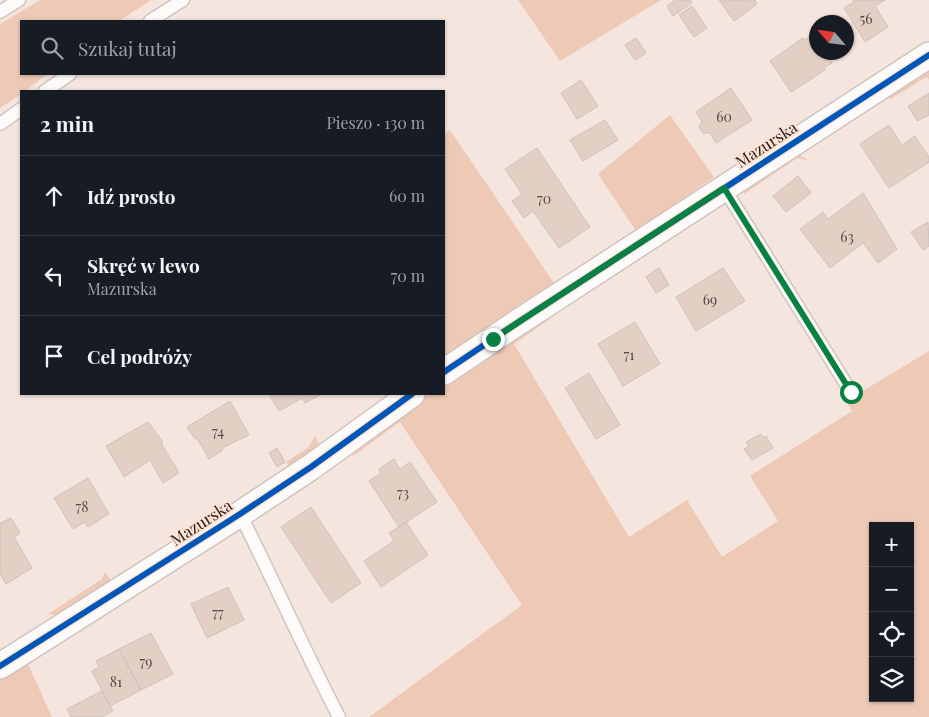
<!DOCTYPE html>
<html lang="pl">
<head>
<meta charset="utf-8">
<style>
  body { margin:0; font-family:"Playfair Display",serif; background:#20242c; color:#f1f3f6 }
  .controls { position:absolute; right:15px; bottom:15px; display:grid; overflow:hidden; border-radius:0px; box-shadow:0 1px 4px #0004 }
  .controls button { width:45px; height:45px; display:grid; place-items:center; padding:0; border:0; border-bottom:1px solid #363941; background:#171b24; color:#f1f3f6; font:25px sans-serif }
  .compass { position:absolute; left:809px; top:15px; width:45px; height:45px; border-radius:50%; background:#171b24; box-shadow:0 1px 4px #0004; rotate:298deg }
  .stop { position:absolute; width:15px; height:15px; margin:-11px; border:4px solid #0b8043; border-radius:50%; background:#fff }
  .stop.end { background:#0b8043; border-color:#fff; box-shadow:0 1px 5px #0008 }
  .list { margin:0; padding:0; list-style:none }
  h2 { display:flex; justify-content:space-between; align-items:center; height:65px; margin:0; padding:0 20px; font-size:21px }
  h2 small { font-size:16px; font-weight:400; color:#9ea1a6 }
  .list li { display:grid; grid-template-columns:32px 1fr auto; gap:15px; align-items:center; box-sizing:border-box; height:80px; padding:0 20px; border-top:1px solid #363941 }
  .list b { display:block; font-size:19px; white-space:nowrap }
  .list p { margin:0; font-size:16px; white-space:nowrap; color:#9ea1a6 }
  .list em { font-size:16px; font-style:normal; color:#9ea1a6 }
  .icon { flex:none; width:28px; height:28px; fill:none; stroke:currentColor; stroke-width:2; stroke-linecap:round; stroke-linejoin:round }
  .map { position:relative; flex:none; width:929px; height:717px; overflow:hidden }
  .search { position:absolute; background:#171b24; box-shadow:0 1px 4px #0004; left:20px; top:20px; width:425px; height:55px; display:flex; align-items:center; gap:12px; box-sizing:border-box; padding:0 18px; border-radius:0px; color:#9ea1a6; font-size:19px }
  .panel { position:absolute; background:#171b24; box-shadow:0 1px 4px #0004; left:20px; top:90px; width:425px; height:305px; border-radius:0px }
  .map>svg:first-child { display:block }
</style>
</head>
<body>
<div class="map">
<svg width="929" height="717" viewBox="0 0 929 717">
  <rect width="100%" height="100%" fill="#f4e6df"/>
  <!-- green -->
  <path fill="#eec9b6" fill-rule="evenodd" d="M40,0h111l-32,21h-98v53h26l-22,17h-4v3l-21,14v-84z
    M518,0h143l-101,61z
    M929,65v15l-2,-3 -38,23 1,-3 18,-13 5,-9z
    M670,115l44,62 -78,54 -38,-57z
    M450,130l106,156 -112,77v-229z
    M794,151l15,10 -12,-3 -53,36 -2,-7z
    M544,318l6,1 -36,25 115,193 58,-37 35,57 56,-36 -28,-45 102,-65 -6,-10 83,-50v366h-560l153,-112 -122,-183 -47,34 -1,-7 44,-33 34,-22h14v-10zM873,526h37v172h-37z
    M315,435l5,12 -28,24 -6,-9 23,-15z
    M105,572l5,7 -1,5 -52,31 -9,-1 54,-35z
    M26,660l26,57h-52v-40z"/>
  <!-- building -->
  <path fill="#e4cfc4" stroke="#ccc2bc" d="M675,0h15l2,3 -19,13 -6,-10z
    M719,0h36l2,4 -23,17z
    M853,0h32l-10,6 13,21 -23,15 -21,-34 10,-6z
    M692,6l15,22 -13,9 -15,-22z
    M812,34l4,6v12h9l7,11 -8,5 1,2 -34,22 -21,-31 33,-23 2,2z
    M636,38l10,15 -11,7 -10,-15z
    M581,80l17,26 -21,13 -16,-26z
    M731,88l21,32 -36,23 -6,-10h-7l-4,-6 3,-5 -6,-10z
    M929,93v22l-12,6 -9,-15z
    M605,120l13,20 -35,21 -13,-21z
    M889,125l13,20 13,-9 14,21v5l-40,26 -29,-44z
    M537,148l53,79 -31,21 -26,-37 -9,7 -12,-17 10,-7 -17,-25z
    M798,176l13,17 -25,19 -13,-16z
    M863,193l34,56 -19,14 -15,-20 -33,25 -30,-39 23,-17 5,7z
    M928,222l1,24 -6,4 -12,-18z
    M659,268l10,17 -13,8 -10,-16z
    M723,268l22,33 -49,30 -20,-34z
    M635,322l25,42 -37,22 -25,-42z
    M589,373l31,52 -24,14 -31,-51z
    M269,394h53l-17,9 -3,-5 -23,13z
    M230,401l19,34 -27,13 1,2 -14,9 -12,-21 -2,1 -8,-12z
    M148,422l15,20 -2,1 18,30 -16,10 -13,-23 -26,17 -18,-31z
    M761,434l2,4 3,-2 7,12 -21,12 -8,-11 5,-2 -3,-5z
    M277,448l8,14 -8,5 -8,-14z
    M394,459l6,10 10,-7 27,40 -38,25 -30,-46 12,-8 -2,-4z
    M88,478l21,36 -21,13 -3,-5 -12,7 -19,-31z
    M311,507l50,76 -30,20 -50,-76z
    M11,518l9,15 -6,4 18,31 -26,16 -6,-11v-50z
    M406,522l22,33 -47,32 -17,-26 30,-20 -5,-8z
    M228,587l16,33 -37,18 -16,-34z
    M151,633l22,41 -32,16 -22,-41z
    M119,649l22,41 -31,16 -18,-35 7,-4 -3,-6z
    M102,691l11,20 -11,6h-31l-4,-8z"/>
  <g fill="none" stroke-linecap="round" stroke-linejoin="round">
    <defs>
      <path id="service" d="M0,12l19,-12
        M150,21l33,-21
        M45,91l25,-17
        M0,124l21,-15
        M724,188l127,204
        M240,514c34,67 64,136 99,203"/>
      <path id="minor" d="M444,372l73,-49 412,-268
        M0,666l240,-152 71,-47 101,-73"/>
    </defs>
    <!-- service casing -->
    <use href="#service" stroke="#cfc3be" stroke-width="15"/>
    <!-- minor casing -->
    <use href="#minor" stroke="#cfc3be" stroke-width="28"/>
    <!-- service -->
    <use href="#service" stroke="#fdfbfa" stroke-width="12"/>
    <!-- minor -->
    <use href="#minor" stroke="#fdfbfa" stroke-width="25"/>
    <defs>
      <path id="cycleway" d="M444,372l73,-49 412,-268
        M0,666l240,-152 71,-47 101,-73"/>
    </defs>
    <!-- cycleway casing -->
    <use href="#cycleway" stroke="#fde3d6" stroke-width="9"/>
    <!-- cycleway -->
    <use href="#cycleway" stroke="#0057b8" stroke-width="6"/>
  </g>
  <g fill="none" stroke-linecap="round" stroke-linejoin="round">
    <!-- route -->
    <path stroke="#0b8043" stroke-width="6" d="M493,339l231,-151 127,204"/>
  </g>
  <g text-anchor="middle" dominant-baseline="central" stroke-width="4.5" stroke-linejoin="round" paint-order="stroke">
    <!-- number labels -->
    <g font-size="14" fill="#534741">
      <text x="866" y="18">56</text>
      <text x="724" y="116">60</text>
      <text x="544" y="198">70</text>
      <text x="847" y="236">63</text>
      <text x="710" y="299">69</text>
      <text x="629" y="354">71</text>
      <text x="218" y="431">74</text>
      <text x="403" y="492">73</text>
      <text x="82" y="506">78</text>
      <text x="218" y="612">77</text>
      <text x="146" y="661">79</text>
      <text x="116" y="681">81</text>
    </g>
    <!-- street labels -->
    <g font-size="16" fill="#231a15" stroke="#fde3d6">
      <text transform="translate(766 144) rotate(-33)">Mazurska</text>
      <text transform="translate(201 522) rotate(-33)">Mazurska</text>
    </g>
  </g>
</svg>
<div class="controls">
<button>+</button>
<button>−</button>
<button><svg class="icon" aria-label="locate" viewBox="0 0 24 24"><circle cx="12" cy="12" r="6"/><path d="M12 2v4M12 18v4M2 12h4M18 12h4"/></svg></button>
<button><svg class="icon" aria-label="layers" viewBox="0 0 24 24"><path d="M12 4l9 5-9 5-9-5zM3 14l9 5 9-5"/></svg></button>
</div>
<svg class="compass" viewBox="-18 -18 36 36"><path d="M0-13l5 13h-10z" fill="#e53935"/><path d="M0 13l5-13h-10z" fill="#9ea1a6"/></svg>
<div class="stop" style="left:851px;top:392px"></div>
<div class="stop end" style="left:493px;top:339px"></div>
<div class="search"><svg class="icon" aria-label="search" viewBox="0 0 24 24"><circle cx="10" cy="10" r="6"/><path d="M15 15l6 6"/></svg>Szukaj tutaj</div>
<section class="panel">
<h2>2 min<small>Pieszo · 130 m</small></h2>
<ul class="list">
<li><svg class="icon" aria-label="ahead" viewBox="0 0 24 24"><path d="M12 20V5M6 11l6-6 6 6"/></svg><div><b>Idź prosto</b></div><em>60 m</em></li>
<li><svg class="icon" aria-label="left" viewBox="0 0 24 24"><path d="M17 20v-9H6M10 6l-5 5 5 5"/></svg><div><b>Skręć w lewo</b><p>Mazurska</p></div><em>70 m</em></li>
<li><svg class="icon" aria-label="arrive" viewBox="0 0 24 24"><path d="M6 21V4h12l-3 4 3 4H6"/></svg><div><b>Cel podróży</b></div></li>
</ul>
</section>
</div>
</body>
</html>
